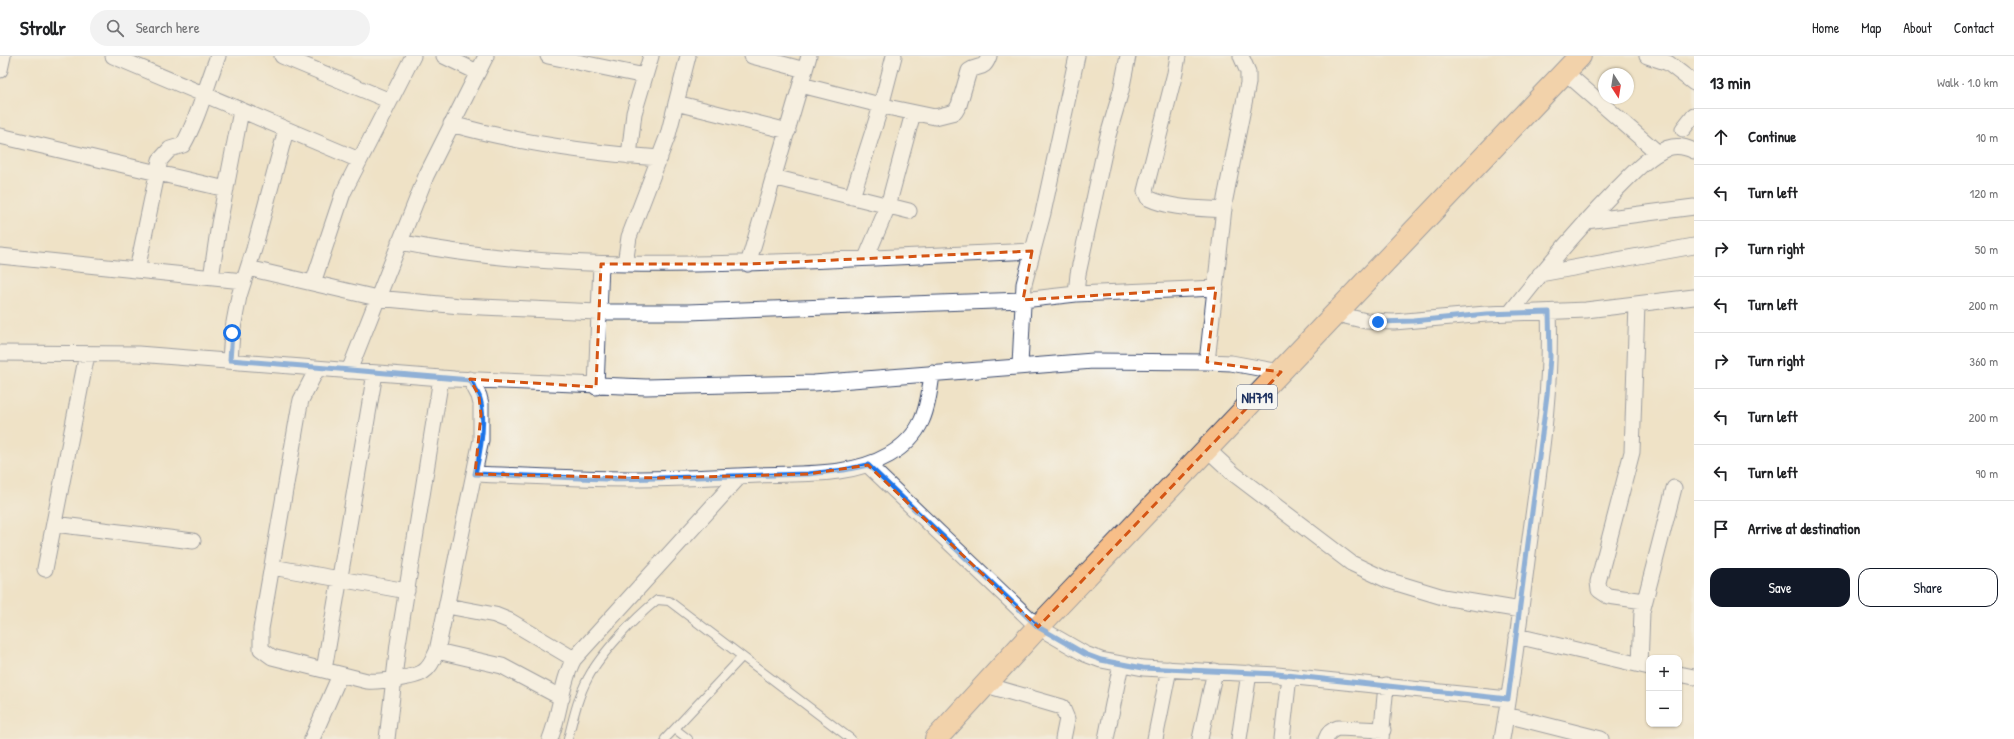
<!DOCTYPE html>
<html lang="en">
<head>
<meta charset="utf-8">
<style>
  body { margin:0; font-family:"Patrick Hand",sans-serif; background:#f2f2f2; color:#202124 }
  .controls { position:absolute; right:12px; bottom:12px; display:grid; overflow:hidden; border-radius:8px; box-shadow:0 1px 3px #0004 }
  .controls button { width:36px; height:36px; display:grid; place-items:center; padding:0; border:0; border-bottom:1px solid #e0e0e0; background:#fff; color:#202124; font:20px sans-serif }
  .compass { position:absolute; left:1598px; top:12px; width:36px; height:36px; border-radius:50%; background:#fff; box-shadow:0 1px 3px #0004; rotate:168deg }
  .stop { position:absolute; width:12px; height:12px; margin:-9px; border:3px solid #1a73e8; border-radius:50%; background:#fff }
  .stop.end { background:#1a73e8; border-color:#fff; box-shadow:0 1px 4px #0008 }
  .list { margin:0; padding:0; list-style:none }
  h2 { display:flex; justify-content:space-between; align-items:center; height:52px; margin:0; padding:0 16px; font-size:17px }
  h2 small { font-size:13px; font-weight:400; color:#757577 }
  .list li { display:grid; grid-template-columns:26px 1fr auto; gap:12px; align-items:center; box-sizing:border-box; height:56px; padding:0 16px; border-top:1px solid #e0e0e0 }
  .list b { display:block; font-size:15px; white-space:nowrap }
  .list em { font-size:13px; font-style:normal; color:#757577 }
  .actions { display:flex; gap:8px; padding:12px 16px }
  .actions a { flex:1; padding:9px 0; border:1px solid #111827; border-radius:12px; text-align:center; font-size:14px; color:#111827 }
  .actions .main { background:#111827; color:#fff }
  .icon { flex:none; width:22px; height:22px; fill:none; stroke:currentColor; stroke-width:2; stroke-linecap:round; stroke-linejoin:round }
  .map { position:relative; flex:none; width:1694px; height:683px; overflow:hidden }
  header { display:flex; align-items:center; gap:24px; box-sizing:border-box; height:56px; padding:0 20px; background:#fff; border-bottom:1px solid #e0e0e0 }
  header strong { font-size:19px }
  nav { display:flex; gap:22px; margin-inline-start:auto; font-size:14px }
  .search { width:280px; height:36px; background:#f2f2f2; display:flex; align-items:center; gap:10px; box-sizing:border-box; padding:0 14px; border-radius:22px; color:#757577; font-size:15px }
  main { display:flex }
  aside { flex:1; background:#fff }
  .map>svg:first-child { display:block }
</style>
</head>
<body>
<header>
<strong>Strollr</strong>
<div class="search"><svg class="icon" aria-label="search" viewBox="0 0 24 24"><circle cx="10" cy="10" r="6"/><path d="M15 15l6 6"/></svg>Search here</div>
<nav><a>Home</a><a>Map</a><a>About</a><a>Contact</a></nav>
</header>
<main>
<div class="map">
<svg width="1694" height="683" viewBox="0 0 1694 683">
  <rect width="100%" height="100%" fill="#f6f6f2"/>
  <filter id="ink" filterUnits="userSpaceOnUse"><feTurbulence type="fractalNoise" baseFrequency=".025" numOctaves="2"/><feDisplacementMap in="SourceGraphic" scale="8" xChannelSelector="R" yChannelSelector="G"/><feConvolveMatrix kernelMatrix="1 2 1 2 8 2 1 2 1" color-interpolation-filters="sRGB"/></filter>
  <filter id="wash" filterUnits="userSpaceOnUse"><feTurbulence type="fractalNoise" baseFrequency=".012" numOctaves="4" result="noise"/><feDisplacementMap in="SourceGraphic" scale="16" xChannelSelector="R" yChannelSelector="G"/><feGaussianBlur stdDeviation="0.9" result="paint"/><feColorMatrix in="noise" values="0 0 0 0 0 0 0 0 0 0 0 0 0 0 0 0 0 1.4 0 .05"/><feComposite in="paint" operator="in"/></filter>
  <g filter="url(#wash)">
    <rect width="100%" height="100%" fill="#efe2c6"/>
  </g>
  <g filter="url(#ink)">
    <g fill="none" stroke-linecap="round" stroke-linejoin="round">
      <defs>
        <path id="service" d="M675,673l13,10
          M568,683c5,-20 10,-43 20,-61 13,-25 47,-60 69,-78l12,1 182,138
          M665,683l77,-82"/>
        <path id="minor" d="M113,0l246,104
          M282,0l108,45
          M444,0l33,16
          M548,0l97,20
          M752,0l53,14
          M1178,0l-3,17 -30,118 3,7c23,11 51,10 76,12
          M1647,0l21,7 26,20
          M0,14l3,-14
          M1565,16l93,81
          M801,29l91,23 43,9 20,-5 4,-7 10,-34c10,-7 15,0 20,-15
          M676,47l112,28
          M451,68c68,19 138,29 209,34
          M1683,73l11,-14
          M0,80l226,53
          M629,100l5,-43 17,-57
          M773,121l136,34
          M852,141l29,-91 13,-50
          M1586,165l108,-14
          M399,186c134,27 271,24 407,19 75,-3 151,-7 226,-10
          M0,200l243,25
          M866,202l22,-52 25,-93
          M625,208l4,-27 39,-102 20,-79
          M748,208l61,-208
          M248,212l129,30 83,8 138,6h90l335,-12 53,-6 140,-6
          M137,214l23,-110 10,-11 13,-4c16,-28 23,-59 35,-89
          M1540,218l154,-28
          M211,222l8,-54 22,-113
          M313,227l30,-90 70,-137
          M1076,238l2,-20 29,-135 14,-48 7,-35
          M1637,248l-5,148 -34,130 1,8 9,6 36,5
          M1510,257c34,-44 69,-85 108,-125 14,-14 30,-32 50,-40 9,-3 18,-1 26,3
          M1337,258l29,7 28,1 92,-8 100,-4 108,-13
          M0,297l138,1 316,25 192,8 168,-4 279,-22 114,1 24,1 50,9
          M230,304l2,-27 7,-37 15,-47 32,-119
          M1207,306l18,-163 23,-116v-11l-7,-16
          M1020,309l4,-81 19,-71 34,-157
          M317,313l-16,31 -2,9 -38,220v20l11,8 95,24c11,1 47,-3 56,-9 8,-5 10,-13 14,-21l44,-211v-36l-2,-8 -9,-17
          M349,315l77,-195 60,-120
          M596,331l5,-123
          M1207,393l27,25 117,89 36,17 56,17 78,13
          M868,409l170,162 47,27 16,6 42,8 134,7 231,24
          M475,418c51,2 103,5 154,5 43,0 87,-2 130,-4 43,-2 92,2 130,-20 34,-20 39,-45 43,-82
          M54,468l139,17
          M272,511l135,24
          M45,513l42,-215
          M447,550l48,9 15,6 64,38
          M1517,580l132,31
          M437,595l65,15 60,32
          M1640,609l2,-53 32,-124
          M324,614l51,-297
          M1679,618l15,3
          M986,629l76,22 5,12 -4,20
          M1506,659l95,24
          M312,683l28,-64
          M387,683l11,-95 43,-266
          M550,683c10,-24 12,-60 24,-80l166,-183
          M1106,683l15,-75
          M1155,683l14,-70
          M1200,683l15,-68
          M1239,683l10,-66
          M1282,683l7,-63
          M1326,683c2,-6 5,-9 12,-11l45,2
          M1381,683l5,-54
          M1502,683c12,-67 19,-134 28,-201 10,-75 22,-150 19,-226"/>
        <path id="trunk" d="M936,683l102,-112 542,-571"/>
      </defs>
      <!-- service casing -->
      <use href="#service" stroke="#3b4a6e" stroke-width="10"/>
      <!-- minor casing -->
      <use href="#minor" stroke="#3b4a6e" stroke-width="17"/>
      <!-- trunk casing -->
      <use href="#trunk" stroke="#3b4a6e" stroke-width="24"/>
      <!-- service -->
      <use href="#service" stroke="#fff" stroke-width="8"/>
      <!-- minor -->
      <use href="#minor" stroke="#fff" stroke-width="15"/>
      <!-- trunk -->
      <use href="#trunk" stroke="#f7be88" stroke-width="22"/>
    </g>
  </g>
  <g fill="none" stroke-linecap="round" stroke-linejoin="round" filter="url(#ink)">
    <!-- route -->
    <path stroke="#1a73e8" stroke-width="5" d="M232,277l-2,27 240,20c3,5 6,10 9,16 8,21 1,57 -4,78l130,5 55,-1 148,-4 36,-4 24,-5 170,162 47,27 16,6 42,8 134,6 231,25 39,-304 3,-38 -1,-45 -63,2 -73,7 -35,1"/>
  </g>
  <!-- marked area -->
  <path d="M0 0H1694V683H0ZM1032,195l-9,49 193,-12 -9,74 74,10 -243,255 -170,-162 -60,9 -148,4 -185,-4 6,-59 -2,-19 -9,-17 126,8 5,-123h147z" fill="#efe2c6" fill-opacity=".55" fill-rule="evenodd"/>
  <path fill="none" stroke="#d45514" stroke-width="3" stroke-dasharray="8 5" stroke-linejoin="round" d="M1032,195l-9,49 193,-12 -9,74 74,10 -243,255 -170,-162 -60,9 -148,4 -185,-4 6,-59 -2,-19 -9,-17 126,8 5,-123h147z"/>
  <g text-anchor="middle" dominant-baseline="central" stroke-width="3" stroke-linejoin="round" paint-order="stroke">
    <!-- shield labels -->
    <rect fill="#f6f6f2" stroke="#5d6b8a" stroke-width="1" x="1237" y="329" width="40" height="24" rx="3"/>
    <g font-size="14" font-weight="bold" fill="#1b2f5e">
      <text x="1257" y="341">NH719</text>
    </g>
  </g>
</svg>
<div class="controls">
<button>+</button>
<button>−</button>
</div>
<svg class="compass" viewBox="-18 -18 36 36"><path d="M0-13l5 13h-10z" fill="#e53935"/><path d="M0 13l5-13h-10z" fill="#757577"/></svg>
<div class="stop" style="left:232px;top:277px"></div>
<div class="stop end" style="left:1378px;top:266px"></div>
</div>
<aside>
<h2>13 min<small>Walk · 1.0 km</small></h2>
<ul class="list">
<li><svg class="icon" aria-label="ahead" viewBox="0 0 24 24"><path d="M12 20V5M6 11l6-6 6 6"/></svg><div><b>Continue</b></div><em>10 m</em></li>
<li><svg class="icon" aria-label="left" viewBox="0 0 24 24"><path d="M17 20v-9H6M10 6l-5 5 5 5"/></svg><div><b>Turn left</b></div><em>120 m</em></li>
<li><svg class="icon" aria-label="right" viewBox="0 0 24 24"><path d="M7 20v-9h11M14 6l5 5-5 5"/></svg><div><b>Turn right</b></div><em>50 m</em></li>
<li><svg class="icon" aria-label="left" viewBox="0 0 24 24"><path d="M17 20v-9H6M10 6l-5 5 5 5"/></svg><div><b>Turn left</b></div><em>200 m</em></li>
<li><svg class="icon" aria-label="right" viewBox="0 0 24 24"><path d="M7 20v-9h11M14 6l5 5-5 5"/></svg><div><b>Turn right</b></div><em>360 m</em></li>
<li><svg class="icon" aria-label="left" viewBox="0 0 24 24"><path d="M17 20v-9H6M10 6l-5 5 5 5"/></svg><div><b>Turn left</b></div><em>200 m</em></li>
<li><svg class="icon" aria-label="left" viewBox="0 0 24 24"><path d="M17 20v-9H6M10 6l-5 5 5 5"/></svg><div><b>Turn left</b></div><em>90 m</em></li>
<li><svg class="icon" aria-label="arrive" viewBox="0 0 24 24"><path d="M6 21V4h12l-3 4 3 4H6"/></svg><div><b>Arrive at destination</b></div></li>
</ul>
<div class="actions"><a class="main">Save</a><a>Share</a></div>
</aside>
</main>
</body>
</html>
